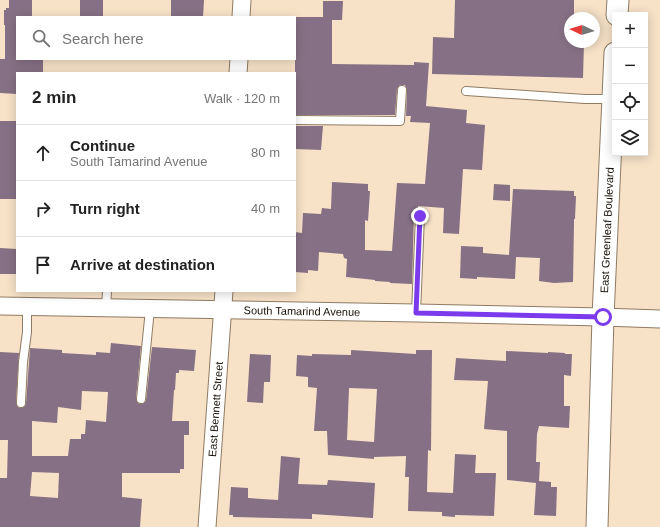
<!DOCTYPE html>
<html lang="en">
<head>
<meta charset="utf-8">
<style>
  body { margin:0; font-family:Helvetica,sans-serif; background:#f2f2f2; color:#222 }
  .controls { position:absolute; right:12px; top:12px; display:grid; overflow:hidden; border-radius:0px; box-shadow:0 2px 10px #0003 }
  .controls button { width:36px; height:36px; display:grid; place-items:center; padding:0; border:0; border-bottom:1px solid #e0e0e0; background:#fff; color:#222; font:20px sans-serif }
  .compass { position:absolute; left:564px; top:12px; width:36px; height:36px; border-radius:50%; background:#fff; box-shadow:0 2px 10px #0003; rotate:274deg }
  .stop { position:absolute; width:12px; height:12px; margin:-9px; border:3px solid #7c3aed; border-radius:50%; background:#fff }
  .stop.end { background:#7c3aed; border-color:#fff; box-shadow:0 1px 4px #0008 }
  .list { margin:0; padding:0; list-style:none }
  h2 { display:flex; justify-content:space-between; align-items:center; height:52px; margin:0; padding:0 16px; font-size:17px }
  h2 small { font-size:13px; font-weight:400; color:#767676 }
  .list li { display:grid; grid-template-columns:26px 1fr auto; gap:12px; align-items:center; box-sizing:border-box; height:56px; padding:0 16px; border-top:1px solid #e0e0e0 }
  .list b { display:block; font-size:15px; white-space:nowrap }
  .list p { margin:0; font-size:13px; white-space:nowrap; color:#767676 }
  .list em { font-size:13px; font-style:normal; color:#767676 }
  .icon { flex:none; width:22px; height:22px; fill:none; stroke:currentColor; stroke-width:2; stroke-linecap:round; stroke-linejoin:round }
  .map { position:relative; flex:none; width:660px; height:527px; overflow:hidden }
  .search { position:absolute; background:#fff; box-shadow:0 2px 10px #0003; left:16px; top:16px; width:280px; height:44px; display:flex; align-items:center; gap:10px; box-sizing:border-box; padding:0 14px; border-radius:0px; color:#767676; font-size:15px }
  .panel { position:absolute; background:#fff; box-shadow:0 2px 10px #0003; left:16px; top:72px; width:280px; height:220px; border-radius:0px }
  .map>svg:first-child { display:block }
</style>
</head>
<body>
<div class="map">
<svg width="660" height="527" viewBox="0 0 660 527">
  <rect width="100%" height="100%" fill="#f7e2c8"/>
  <!-- building -->
  <path fill="#867085" fill-rule="evenodd" d="M9,0h23v17h-15v42h26v14h-26v21l-17,-1v-34h5v-34h-1v-15h2v-2h3z
    M80,0h23v17h-23z
    M171,0h33l-1,17h-32z
    M455,0h119v18h-4v24h14l-1,36 -151,-4 1,-37 21,1z
    M323,1h20l-1,19h-10v44l82,1v-3l15,1 -3,43 41,4 -1,13 19,2 -3,45 -19,-1 -4,65 -16,-1 1,-25 -26,-2v5l-4,5 -2,68 -22,-1v-1l-15,-1v-1l-29,-3 1,-18 -3,-1 -1,-4 -24,-2 -1,19 -10,-1v3l-13,-1v-40l7,1 1,-20 18,1 1,-6 9,1 1,-27 36,2v7h2l-2,30 -3,-1v30l27,1 5,-68 28,1 5,-61 -20,-1 1,-6h-5l1,-26 -2,-5h-5l-3,4 -2,26h-100v-98h28z
    M0,121h17v78h-17z
    M295,126h28l-2,24 -26,-1z
    M494,184l16,1v16l-17,-1z
    M513,189l61,2v5h2l-1,23h-1v5l-1,58 -19,1 -15,-2 1,-23 -24,-1 -1,22 -38,-2v2l-17,-1 1,-32 22,1v6l26,2z
    M0,248l17,1v25h-17z
    M111,343l30,3 -5,52 2,5 3,1 4,-2 1,-2 6,-53 44,3 -2,21 -15,-1v3h-3l-1,17h-1l-2,31h17v14h-5v34h-4v4h-58v24l20,2 -2,28h-140v-49h7l1,-38h-8v-88l19,1 -3,50 2,4 3,1 4,-2 1,-3 4,-55 32,2v3l34,2v-3l14,1zM82,391l26,1 -2,30 -20,-2 -1,14h-4v5h-11l-2,17h-36v-35l25,2 1,-16 23,3zM32,472l27,1 -1,25 -28,-2z
    M351,350l65,4v-4h16l-1,101 -3,-1 -1,42 26,1 2,-39 21,1 -1,18h21l-2,43 -39,-1v2l-13,-1v-4l-34,-1 1,-34h-4l1,-21 -32,1v2l-46,-4 -1,-24h-13l3,-43 -9,-1v-10l-12,-1 1,-21 15,1v-2l39,1zM349,388l28,1 -3,53 -27,-2z
    M506,351l42,2v-1l17,1v1h7l-1,22 -7,-1v31h6l-1,22 -30,-2 -2,8 -1,28h4l-1,19 12,1v5h6l-1,29 -22,-1 2,-32 -29,-3v-49l-23,-2 4,-48 -34,-1 2,-22 50,3z
    M250,354l21,1 -1,27h-6l-1,21 -16,-1z
    M281,456l19,2 -2,26 29,1 1,-5 47,3 -2,35 -61,-4v5l-79,-2v-2h-4l2,-28 17,1v10l30,2z"/>
  <g fill="none" stroke-linecap="round" stroke-linejoin="round">
    <defs>
      <path id="service" d="M466,91l119,8h27
        M295,120l105,1 2,-31
        M106,308l1,-17
        M416,313l4,-97
        M141,399l9,-90
        M21,403l2,-41 4,-30v-25"/>
      <g id="minor">
        <path d="M241,17l1,-17"/>
        <path d="M238,73l1,-14"/>
        <path id="s1" d="M0,306l416,7 187,4 57,2"/>
        <path id="s2" d="M207,527l17,-236"/>
      </g>
      <g id="tertiary">
        <path d="M617,15l1,-15"/>
        <path id="s3" d="M597,527l6,-210 12,-264"/>
      </g>
    </defs>
    <!-- service casing -->
    <use href="#service" stroke="#8e7b63" stroke-width="10"/>
    <!-- minor casing -->
    <use href="#minor" stroke="#8e7b63" stroke-width="19"/>
    <!-- tertiary casing -->
    <use href="#tertiary" stroke="#8e7b63" stroke-width="23"/>
    <!-- service -->
    <use href="#service" stroke="#fff" stroke-width="8"/>
    <!-- minor -->
    <use href="#minor" stroke="#fff" stroke-width="17"/>
    <!-- tertiary -->
    <use href="#tertiary" stroke="#fff" stroke-width="21"/>
  </g>
  <g fill="none" stroke-linecap="round" stroke-linejoin="round">
    <!-- route -->
    <path stroke="#7c3aed" stroke-width="5" d="M420,216l-4,97 187,4"/>
  </g>
  <g text-anchor="middle" dominant-baseline="central" stroke-width="3" stroke-linejoin="round" paint-order="stroke">
    <!-- street labels -->
    <g font-size="11" fill="#171007" stroke="#fff">
      <text stroke="none"><textPath href="#s3" startOffset="297">East Greenleaf Boulevard</textPath></text>
      <text stroke="none"><textPath href="#s1" startOffset="302">South Tamarind Avenue</textPath></text>
      <text stroke="none"><textPath href="#s2" startOffset="118">East Bennett Street</textPath></text>
    </g>
  </g>
</svg>
<div class="controls">
<button>+</button>
<button>−</button>
<button><svg class="icon" aria-label="locate" viewBox="0 0 24 24"><circle cx="12" cy="12" r="6"/><path d="M12 2v4M12 18v4M2 12h4M18 12h4"/></svg></button>
<button><svg class="icon" aria-label="layers" viewBox="0 0 24 24"><path d="M12 4l9 5-9 5-9-5zM3 14l9 5 9-5"/></svg></button>
</div>
<svg class="compass" viewBox="-18 -18 36 36"><path d="M0-13l5 13h-10z" fill="#e53935"/><path d="M0 13l5-13h-10z" fill="#767676"/></svg>
<div class="stop" style="left:603px;top:317px"></div>
<div class="stop end" style="left:420px;top:216px"></div>
<div class="search"><svg class="icon" aria-label="search" viewBox="0 0 24 24"><circle cx="10" cy="10" r="6"/><path d="M15 15l6 6"/></svg>Search here</div>
<section class="panel">
<h2>2 min<small>Walk · 120 m</small></h2>
<ul class="list">
<li><svg class="icon" aria-label="ahead" viewBox="0 0 24 24"><path d="M12 20V5M6 11l6-6 6 6"/></svg><div><b>Continue</b><p>South Tamarind Avenue</p></div><em>80 m</em></li>
<li><svg class="icon" aria-label="right" viewBox="0 0 24 24"><path d="M7 20v-9h11M14 6l5 5-5 5"/></svg><div><b>Turn right</b></div><em>40 m</em></li>
<li><svg class="icon" aria-label="arrive" viewBox="0 0 24 24"><path d="M6 21V4h12l-3 4 3 4H6"/></svg><div><b>Arrive at destination</b></div></li>
</ul>
</section>
</div>
</body>
</html>
